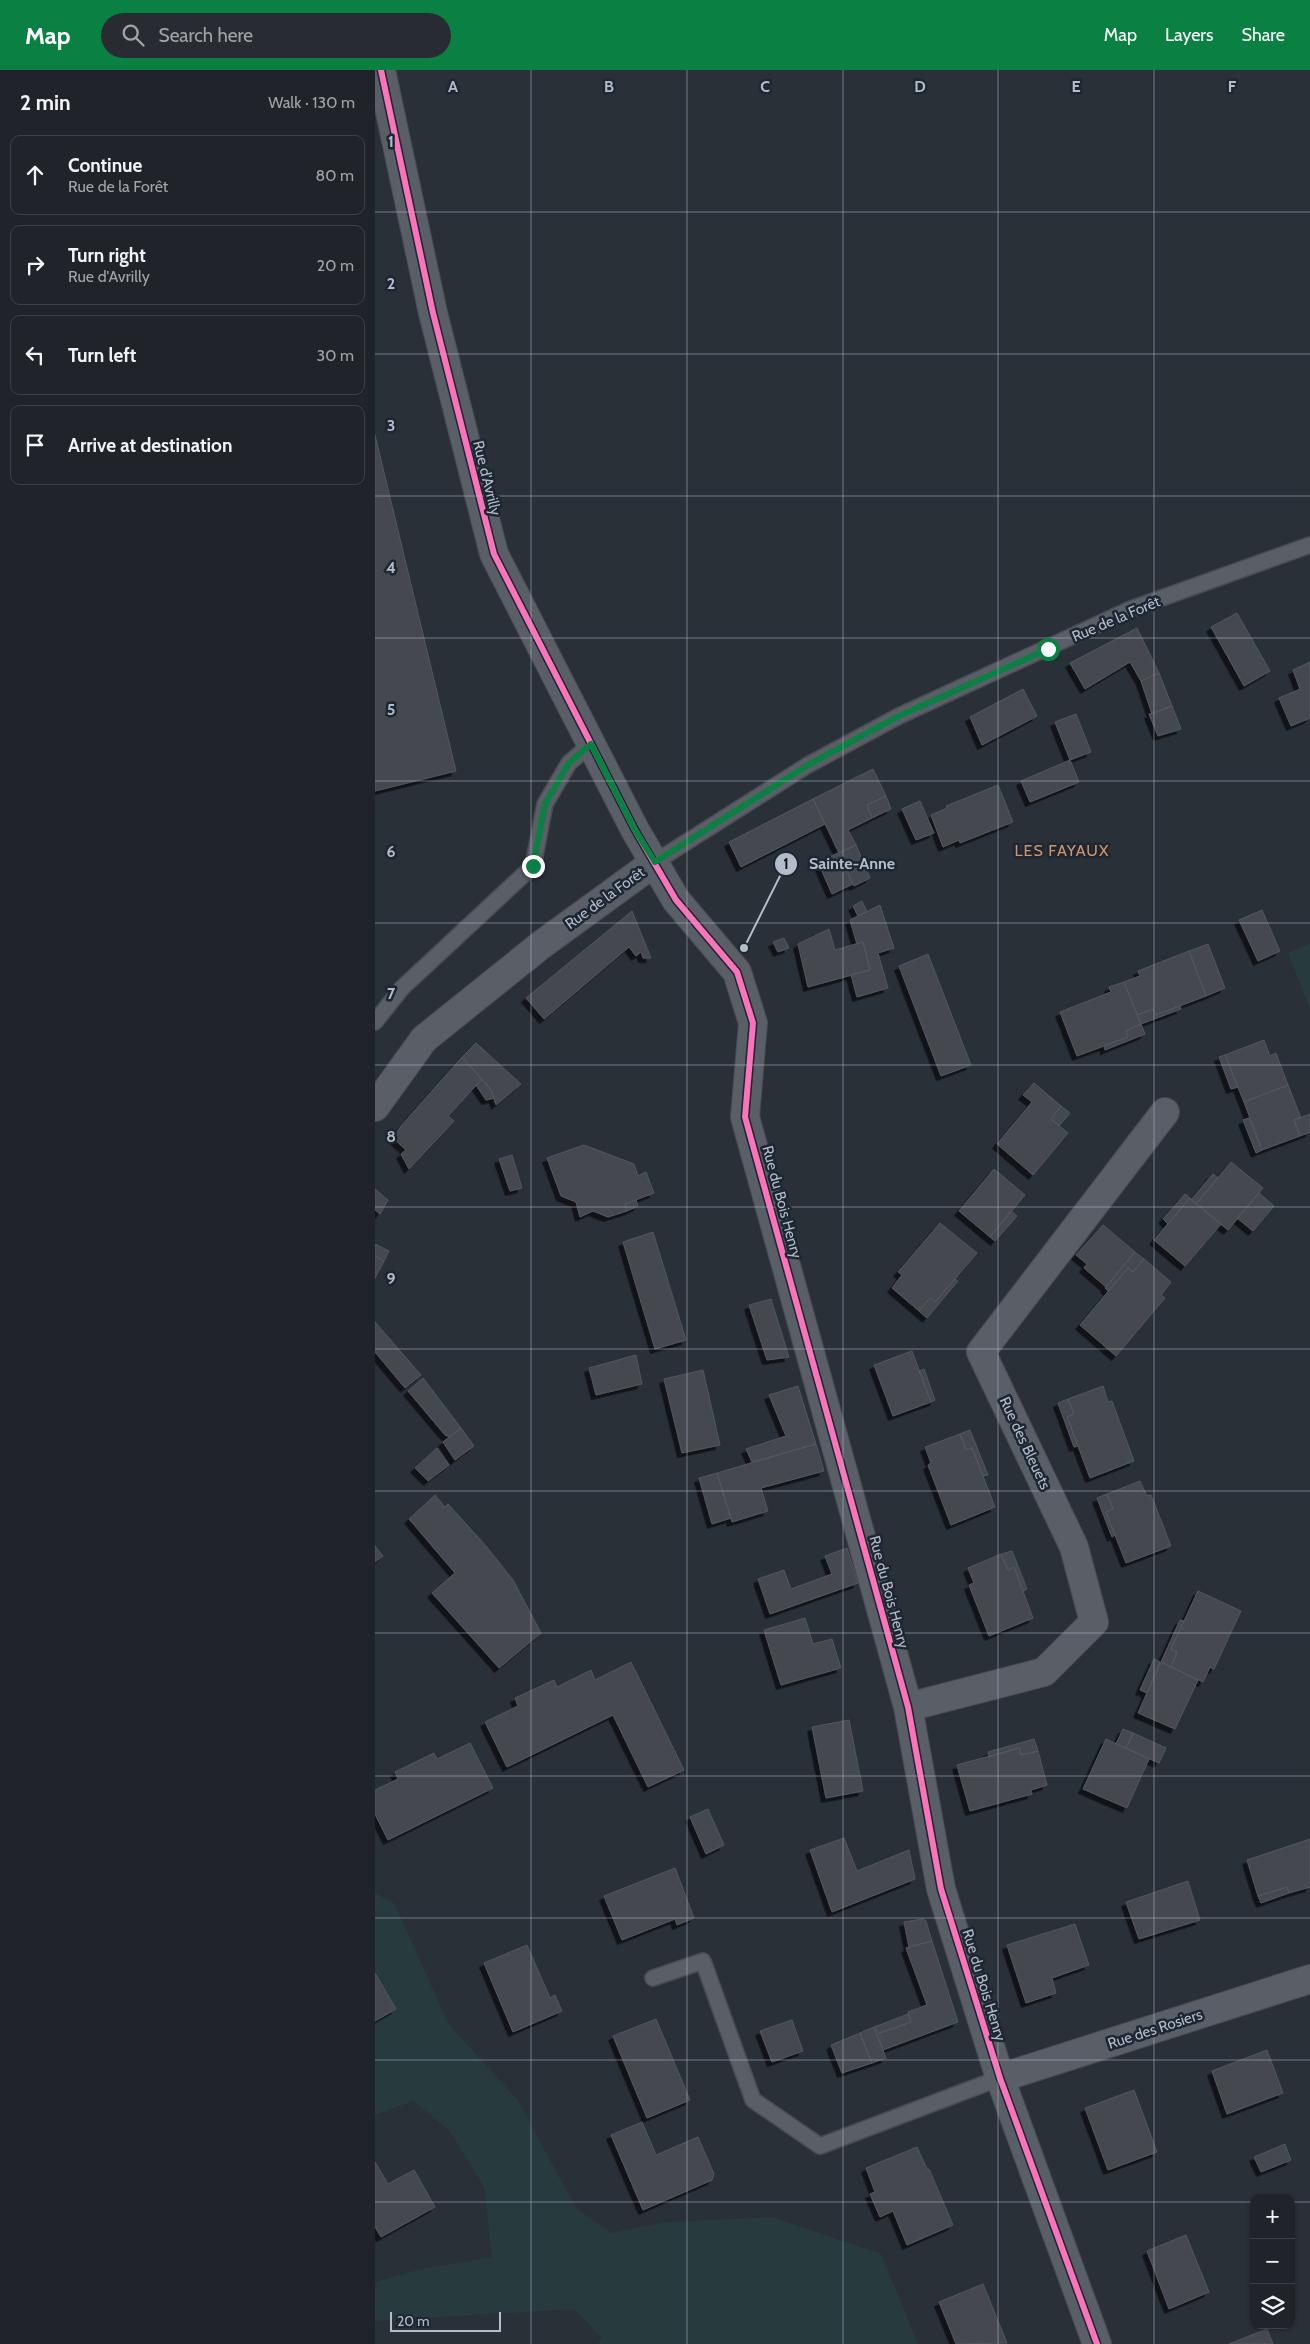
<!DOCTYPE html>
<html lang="en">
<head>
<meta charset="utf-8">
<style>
  body { margin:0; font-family:Cabin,sans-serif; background:#282c32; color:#f1f3f6 }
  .controls { position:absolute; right:15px; bottom:15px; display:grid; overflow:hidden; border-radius:10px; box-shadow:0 1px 4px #0004 }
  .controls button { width:45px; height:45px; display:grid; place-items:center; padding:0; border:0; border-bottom:1px solid #3d4147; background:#20242a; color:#f1f3f6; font:25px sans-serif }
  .scale { position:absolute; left:15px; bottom:12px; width:111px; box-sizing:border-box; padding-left:5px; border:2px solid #b4bcc9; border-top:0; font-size:14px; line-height:18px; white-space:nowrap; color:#b4bcc9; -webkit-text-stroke:4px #1d2633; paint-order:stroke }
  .stop { position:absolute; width:15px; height:15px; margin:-11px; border:4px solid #0b8043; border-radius:50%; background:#fff }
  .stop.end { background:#0b8043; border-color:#fff; box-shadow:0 1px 5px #0008 }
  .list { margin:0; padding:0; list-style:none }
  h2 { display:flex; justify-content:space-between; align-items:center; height:65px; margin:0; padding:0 20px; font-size:21px }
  h2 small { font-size:16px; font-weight:400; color:#a2a4a8 }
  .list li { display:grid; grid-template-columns:32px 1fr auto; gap:15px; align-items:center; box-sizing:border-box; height:80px; margin:0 10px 10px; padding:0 10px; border:1px solid #3d4147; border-radius:10px }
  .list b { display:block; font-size:19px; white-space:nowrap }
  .list p { margin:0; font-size:16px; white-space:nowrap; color:#a2a4a8 }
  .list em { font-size:16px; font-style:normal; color:#a2a4a8 }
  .icon { flex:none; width:28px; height:28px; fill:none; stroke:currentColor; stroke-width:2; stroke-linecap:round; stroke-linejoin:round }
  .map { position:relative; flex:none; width:935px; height:2274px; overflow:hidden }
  header { display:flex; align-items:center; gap:30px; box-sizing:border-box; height:70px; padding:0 25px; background:#0b8043; color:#fff }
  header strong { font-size:24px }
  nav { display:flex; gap:28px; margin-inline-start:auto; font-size:18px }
  .search { width:350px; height:45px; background:#282c32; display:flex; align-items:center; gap:12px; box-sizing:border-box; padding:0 18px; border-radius:28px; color:#a2a4a8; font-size:19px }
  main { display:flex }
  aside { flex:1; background:#20242a }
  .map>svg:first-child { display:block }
</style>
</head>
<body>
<header>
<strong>Map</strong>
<div class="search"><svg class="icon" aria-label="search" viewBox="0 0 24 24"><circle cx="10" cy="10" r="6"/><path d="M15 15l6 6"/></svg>Search here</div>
<nav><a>Map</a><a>Layers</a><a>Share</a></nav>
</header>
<main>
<aside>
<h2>2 min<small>Walk · 130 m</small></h2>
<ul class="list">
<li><svg class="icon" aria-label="ahead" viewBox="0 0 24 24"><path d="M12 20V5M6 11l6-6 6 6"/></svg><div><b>Continue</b><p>Rue de la Forêt</p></div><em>80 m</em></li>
<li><svg class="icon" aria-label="right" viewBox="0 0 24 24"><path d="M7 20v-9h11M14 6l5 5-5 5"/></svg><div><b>Turn right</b><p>Rue d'Avrilly</p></div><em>20 m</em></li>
<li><svg class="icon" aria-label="left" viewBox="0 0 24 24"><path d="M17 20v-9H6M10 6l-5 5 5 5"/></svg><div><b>Turn left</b></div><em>30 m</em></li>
<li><svg class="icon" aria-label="arrive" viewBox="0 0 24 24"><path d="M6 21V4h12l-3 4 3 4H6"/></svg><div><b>Arrive at destination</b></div></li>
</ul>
</aside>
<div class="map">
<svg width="935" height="2274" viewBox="0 0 935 2274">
  <defs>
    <filter id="shadow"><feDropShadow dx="-4.5" dy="4.5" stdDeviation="0" flood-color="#0009"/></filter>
  </defs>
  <rect width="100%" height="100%" fill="#2a3038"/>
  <!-- green -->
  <path fill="#273a3e" d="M935,873v66l-22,-56z
    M0,1823l19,10 55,122 68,74 59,109 35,25 55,-11 106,-5 109,37 37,90h-320l4,-6 -28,-29 -199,12v-39l43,-12 74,-13 -8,-70 -35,-57 -36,-29 -38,14z"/>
  <!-- building -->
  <path fill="#444950" stroke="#52575f" filter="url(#shadow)" d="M0,365l81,336 -81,20z
    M862,543l33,58 -26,15 -33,-59z
    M762,558l22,45 -18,8 -11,-19 -45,27 -15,-26z
    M935,592v56l-19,8 -12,-28 21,-9 -7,-19z
    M784,603l13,33 -20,8 -11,-33z
    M648,619l14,27 -55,29 -12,-28z
    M797,636l9,23 -23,7 -9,-22z
    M701,644l15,38 -21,8 -15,-38z
    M695,690l9,22 -49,20 -9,-21z
    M498,699l13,27 -19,9 5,13 -24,12 8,15 -17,8 -26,-54z
    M623,715l15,37 -53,21 -1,-3 -16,7 -12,-32 16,-7 -1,-2z
    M511,726l5,13 -19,9 -5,-13z
    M438,729l12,25 -84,43 -12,-25z
    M545,731l14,32 -18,7 -14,-31z
    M481,775l14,33 -16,8 -15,-33z
    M463,783l15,31 -21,10 -14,-32z
    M487,831l5,11 -9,4 -5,-10z
    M505,835l14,43 -16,5 10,35 -31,9 -6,-22 19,-5 -7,-28 -6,2 -7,-24z
    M887,840l18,41 -22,10 -19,-41z
    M257,841l19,47h-8l-2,-6 -5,4 -7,-9 -85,72 -18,-21z
    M454,859l6,21 28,-8 7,28 -62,17 -10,-43z
    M409,868l5,10 -11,4 -5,-10z
    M833,874l17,44 -19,8 -17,-45z
    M814,881l17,45 -50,19 -3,-6 -16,6 -13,-33 16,-6 -2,-5z
    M553,884l43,111 -30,11 -42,-110z
    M749,912l17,42 -15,7 2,6 -51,19 -17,-44 51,-20 -2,-5z
    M805,936l1,3 -40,15 -4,-9 16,-6 3,6z
    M766,954l4,10 -40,16 -1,-4 24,-9 -2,-6z
    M889,970l6,16 6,-3 12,32 -44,17 -19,-47z
    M101,973l45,41 -25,21 -5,-15 -29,-33z
    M850,985l13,32 -7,2 -12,-32z
    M87,987l20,22 -34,37 6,5 -45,48 -8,-15 5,-4 -13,-12 8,-12z
    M107,1009l9,11 3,8 -8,2 -10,-15z
    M659,1013l27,23 -10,13 17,14 -35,42 -36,-31 35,-42 -9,-7z
    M913,1015l13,33 -7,2 6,16 -38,14 -18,-48z
    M686,1036l9,7 -11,13 -8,-7z
    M935,1044v18l-10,4 -6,-16z
    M874,1048l13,32 -6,3 -13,-33z
    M209,1075l50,19 4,12 8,-4 8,21 -29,11 2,7 -19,6 -15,-6 -13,6 -4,-15 -15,-6 -14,-38z
    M137,1085l10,33 -12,3 -11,-32z
    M856,1092l32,26 -35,42 -32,-26z
    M619,1099l31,26 -35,42 -31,-26z
    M838,1104l5,4 -22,26 -5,-4z
    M0,1119l13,11 -8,14 -5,-4z
    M884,1123l15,13 -21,25 -16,-13z
    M810,1124l5,4 -22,26 -5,-5z
    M815,1128l31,26 -36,42 -31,-26z
    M261,1130l2,6 -11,5 -2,-7z
    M636,1141l6,5 -22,25 -5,-4z
    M565,1153l37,30 -42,49 -5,-4 -11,13 -27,-23 10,-13 -4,-3z
    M728,1155l32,27 -29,35 -22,-19 3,-4 -11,-9z
    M278,1162l33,108 -31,9 -32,-107z
    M0,1174l14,7 -5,10 -9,-5z
    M760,1182l9,7 -11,13 -5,-4 -20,23 -3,-3z
    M0,1186l9,5 -9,17z
    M769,1189l27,23 -10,13 4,3 -49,58 -36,-31 48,-57 5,4z
    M580,1209l3,2 -31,37 -8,-7 11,-13 5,4z
    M396,1229l18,58 -22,3 -18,-55z
    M0,1252l46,53 -16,13 -30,-36z
    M537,1281l19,51 -38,14 -19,-51z
    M261,1285l6,29 -46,11 -7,-27z
    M549,1299l11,31 -4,2 -12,-31z
    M328,1300l17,75 -38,8 -18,-74z
    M48,1308l38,50 -11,9 -5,-2 -37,-44z
    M423,1316l18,58 -64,18 -6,-13 40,-13 -17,-41z
    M728,1316l5,16 4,-1 22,60 -44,17 -23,-61 7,-3 -6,-15z
    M693,1329l6,15 -7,3 11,29 -4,1 -16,-44z
    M86,1358l13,18 -19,14 -12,-18z
    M595,1360l18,45 -5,1 -11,-28 -6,2 -6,-16z
    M585,1364l6,16 6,-2 23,59 -44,18 -23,-60 3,-2 -6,-16z
    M441,1374l8,27 -63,17 7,23 -36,11 -15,-49z
    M62,1378l12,17 -21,16 -13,-13z
    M342,1403l14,45 -19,6 -13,-46z
    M765,1411l7,15 4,-1 20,51 -45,17 -20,-51 7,-3 -6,-15z
    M732,1424l6,15 -7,3 9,23 -3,2 -15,-39z
    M60,1425l10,12 3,-3 38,42 27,34 28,53 -42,35 -67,-75 23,-20 -46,-54z
    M0,1476l8,10 -8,6z
    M472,1478l11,35 -88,31 -12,-35 26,-9 7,19 41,-15 -7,-18z
    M637,1481l15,38 -4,2 -9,-24 -6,3 -7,-16z
    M626,1484l7,16 6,-3 19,51 -44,18 -20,-51 5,-2 -6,-15z
    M823,1521l43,20 -27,58 -4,-2 -7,15 -32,-15 6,-15 -6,-3z
    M430,1548l8,26 19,-5 9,29 -60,17 -17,-55z
    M805,1550l4,1 -13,28 6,3 -6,15 -10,-5z
    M779,1589l6,3 -13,31 -7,-3z
    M256,1592l53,108 -36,17 -35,-72 -106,52 -22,-45 33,-16 -3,-8 39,-18 3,7 34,-17 4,10z
    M786,1592l37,18 -23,49 -37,-16z
    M474,1650l14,71 -37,7 -14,-71z
    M748,1659l10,4 -7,15 -10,-4z
    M758,1663l33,15 -7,15 -33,-15z
    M659,1669l4,12 -17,4 -2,-7 -30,9 -1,-5z
    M731,1669l43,20 -22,49 -44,-19z
    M95,1673l23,45 -105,52 -13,-26v-24l23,-11 -3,-7 39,-19 3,6z
    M644,1678l2,7 17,-4 9,34 -16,5 1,4 -62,17 -13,-46z
    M333,1739l16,36 -18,9 -16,-37z
    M469,1768l13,33 52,-21 6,29 -83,33 -22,-62z
    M935,1769v48l-21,6 -2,-6 -29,9 -11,-36z
    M300,1798l19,50 -17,7 -2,-6 -53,21 -18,-44z
    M813,1811l12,39 -61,19 -13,-37z
    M912,1817l2,6 -28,10 -3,-7z
    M548,1849l3,2 6,20 -23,6 -5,-25z
    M700,1854l14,41 -37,13 4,15 -30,10 -19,-58z
    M557,1871l26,81 -75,28 -6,-16 34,-12 -3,-10 19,-7 -21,-57z
    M152,1875l23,53 5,-3 7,16 -49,21 -29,-69z
    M0,1903l21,36 -21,12z
    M533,1944l3,8 -34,12 -3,-7z
    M281,1949l34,81 -43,18 -34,-82z
    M417,1950l11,31 -31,11 -12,-31z
    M499,1957l12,31 -14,5 -12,-30z
    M485,1963l12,30 -30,10 -11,-28z
    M892,1980l16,43 -56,21 -15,-43z
    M759,2020l23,62 -49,18 -23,-62z
    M267,2052l14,33 42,-18 16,37 -2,6 -69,30 -32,-75z
    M910,2074l6,16 -30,12 -7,-15z
    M542,2077l10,22h2l24,56 -46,20 -14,-34 -13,6 -10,-23 5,-2 -9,-24z
    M0,2092l13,22 26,-14 21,37 -54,30 -6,-10z
    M811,2165l23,57 -40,17 -22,-58z
    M608,2214l24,59 -51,1 -17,-42z
    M892,2259l6,15h-44z"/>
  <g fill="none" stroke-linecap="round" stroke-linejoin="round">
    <defs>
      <path id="service" d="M280,792l153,-97 91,-49 232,-107 179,-64
        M0,952l27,-34 131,-122 12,-62 24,-41 21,-18
        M278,1908l50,-17 50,139 67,46 180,-68"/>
      <path id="minor" d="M6,0l52,243 61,241 141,276 41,70 61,72 16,51 -8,94 163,590 33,182 59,189 97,266
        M0,1037l49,-68 117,-94 114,-83
        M533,1637l136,-35 50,-50 -20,-75 -93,-195 184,-240
        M625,2008l310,-99"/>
    </defs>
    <!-- service casing -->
    <use href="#service" stroke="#484c53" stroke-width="18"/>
    <!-- minor casing -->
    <use href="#minor" stroke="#484c53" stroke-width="30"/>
    <!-- service -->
    <use href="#service" stroke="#5a5e66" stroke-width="15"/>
    <!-- minor -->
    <use href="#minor" stroke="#5a5e66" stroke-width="28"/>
    <defs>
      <path id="cycleway" d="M6,0l52,243 61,241 141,276 41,70 61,72 16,51 -8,94 163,590 33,182 59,189 97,266"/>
    </defs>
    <!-- cycleway casing -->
    <use href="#cycleway" stroke="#1d2633" stroke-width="9"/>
    <!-- cycleway -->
    <use href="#cycleway" stroke="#fb73b8" stroke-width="6"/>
  </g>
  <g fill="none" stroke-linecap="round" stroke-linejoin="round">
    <!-- route -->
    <path stroke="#0b8043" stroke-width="6" d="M158,796l12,-62 24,-41 22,-19 44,86 20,32 153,-97 91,-49 149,-67"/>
  </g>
  <!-- grid -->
  <path fill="none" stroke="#b4bcc9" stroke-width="1" stroke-opacity="0.55" d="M156,0v2274M312,0v2274M468,0v2274M623,0v2274M779,0v2274M0,142h935M0,284h935M0,426h935M0,568h935M0,711h935M0,853h935M0,995h935M0,1137h935M0,1279h935M0,1421h935M0,1563h935M0,1706h935M0,1848h935M0,1990h935M0,2132h879M916,2132h19"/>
  <g text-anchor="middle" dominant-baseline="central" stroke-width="5" stroke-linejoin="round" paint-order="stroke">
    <!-- street labels -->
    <g font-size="15" fill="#b4bcc9" stroke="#1d2633">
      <text transform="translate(112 408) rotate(76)">Rue d'Avrilly</text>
      <text transform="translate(741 549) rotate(-23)">Rue de la Forêt</text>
      <text transform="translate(230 828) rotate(-36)">Rue de la Forêt</text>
      <text transform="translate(407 1132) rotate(75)">Rue du Bois Henry</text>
      <text transform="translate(650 1373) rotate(65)">Rue des Bleuets</text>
      <text transform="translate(514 1522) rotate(75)">Rue du Bois Henry</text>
      <text transform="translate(609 1915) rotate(73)">Rue du Bois Henry</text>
      <text transform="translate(780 1959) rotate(-18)">Rue des Rosiers</text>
    </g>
    <!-- neighbourhood labels -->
    <g font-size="16" letter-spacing="1" fill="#d59563" stroke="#1d2633">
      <text x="687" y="780">LES FAYAUX</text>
    </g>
  </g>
  <g font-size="16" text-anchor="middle" font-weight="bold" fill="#b4bcc9" stroke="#1d2633" stroke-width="5" stroke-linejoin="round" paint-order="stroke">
    <text x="78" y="22">A</text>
    <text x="234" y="22">B</text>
    <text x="390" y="22">C</text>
    <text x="545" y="22">D</text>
    <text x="701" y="22">E</text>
    <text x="857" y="22">F</text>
    <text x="16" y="77">1</text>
    <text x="16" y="219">2</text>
    <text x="16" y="361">3</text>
    <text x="16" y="503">4</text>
    <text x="16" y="645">5</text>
    <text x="16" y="787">6</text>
    <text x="16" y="929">7</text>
    <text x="16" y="1072">8</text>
    <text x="16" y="1214">9</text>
  </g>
  <!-- callouts -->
  <path fill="none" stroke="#b4bcc9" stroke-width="2" d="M369 878L411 794"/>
  <g fill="#b4bcc9" stroke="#1d2633" stroke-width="2">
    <circle cx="369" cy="878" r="5"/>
    <circle cx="411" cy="794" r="12"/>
  </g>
  <g font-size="15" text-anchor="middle" font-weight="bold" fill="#111">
    <text x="411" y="799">1</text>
  </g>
  <g font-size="16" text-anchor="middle" font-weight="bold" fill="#b4bcc9" stroke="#1d2633" stroke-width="5" stroke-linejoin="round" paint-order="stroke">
    <text x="477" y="799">Sainte-Anne</text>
  </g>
</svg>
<div class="controls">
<button>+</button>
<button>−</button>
<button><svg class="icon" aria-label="layers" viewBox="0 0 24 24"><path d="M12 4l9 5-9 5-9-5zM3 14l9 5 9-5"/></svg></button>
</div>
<div class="scale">20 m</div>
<div class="stop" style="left:673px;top:579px"></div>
<div class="stop end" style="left:158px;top:796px"></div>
</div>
</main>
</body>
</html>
